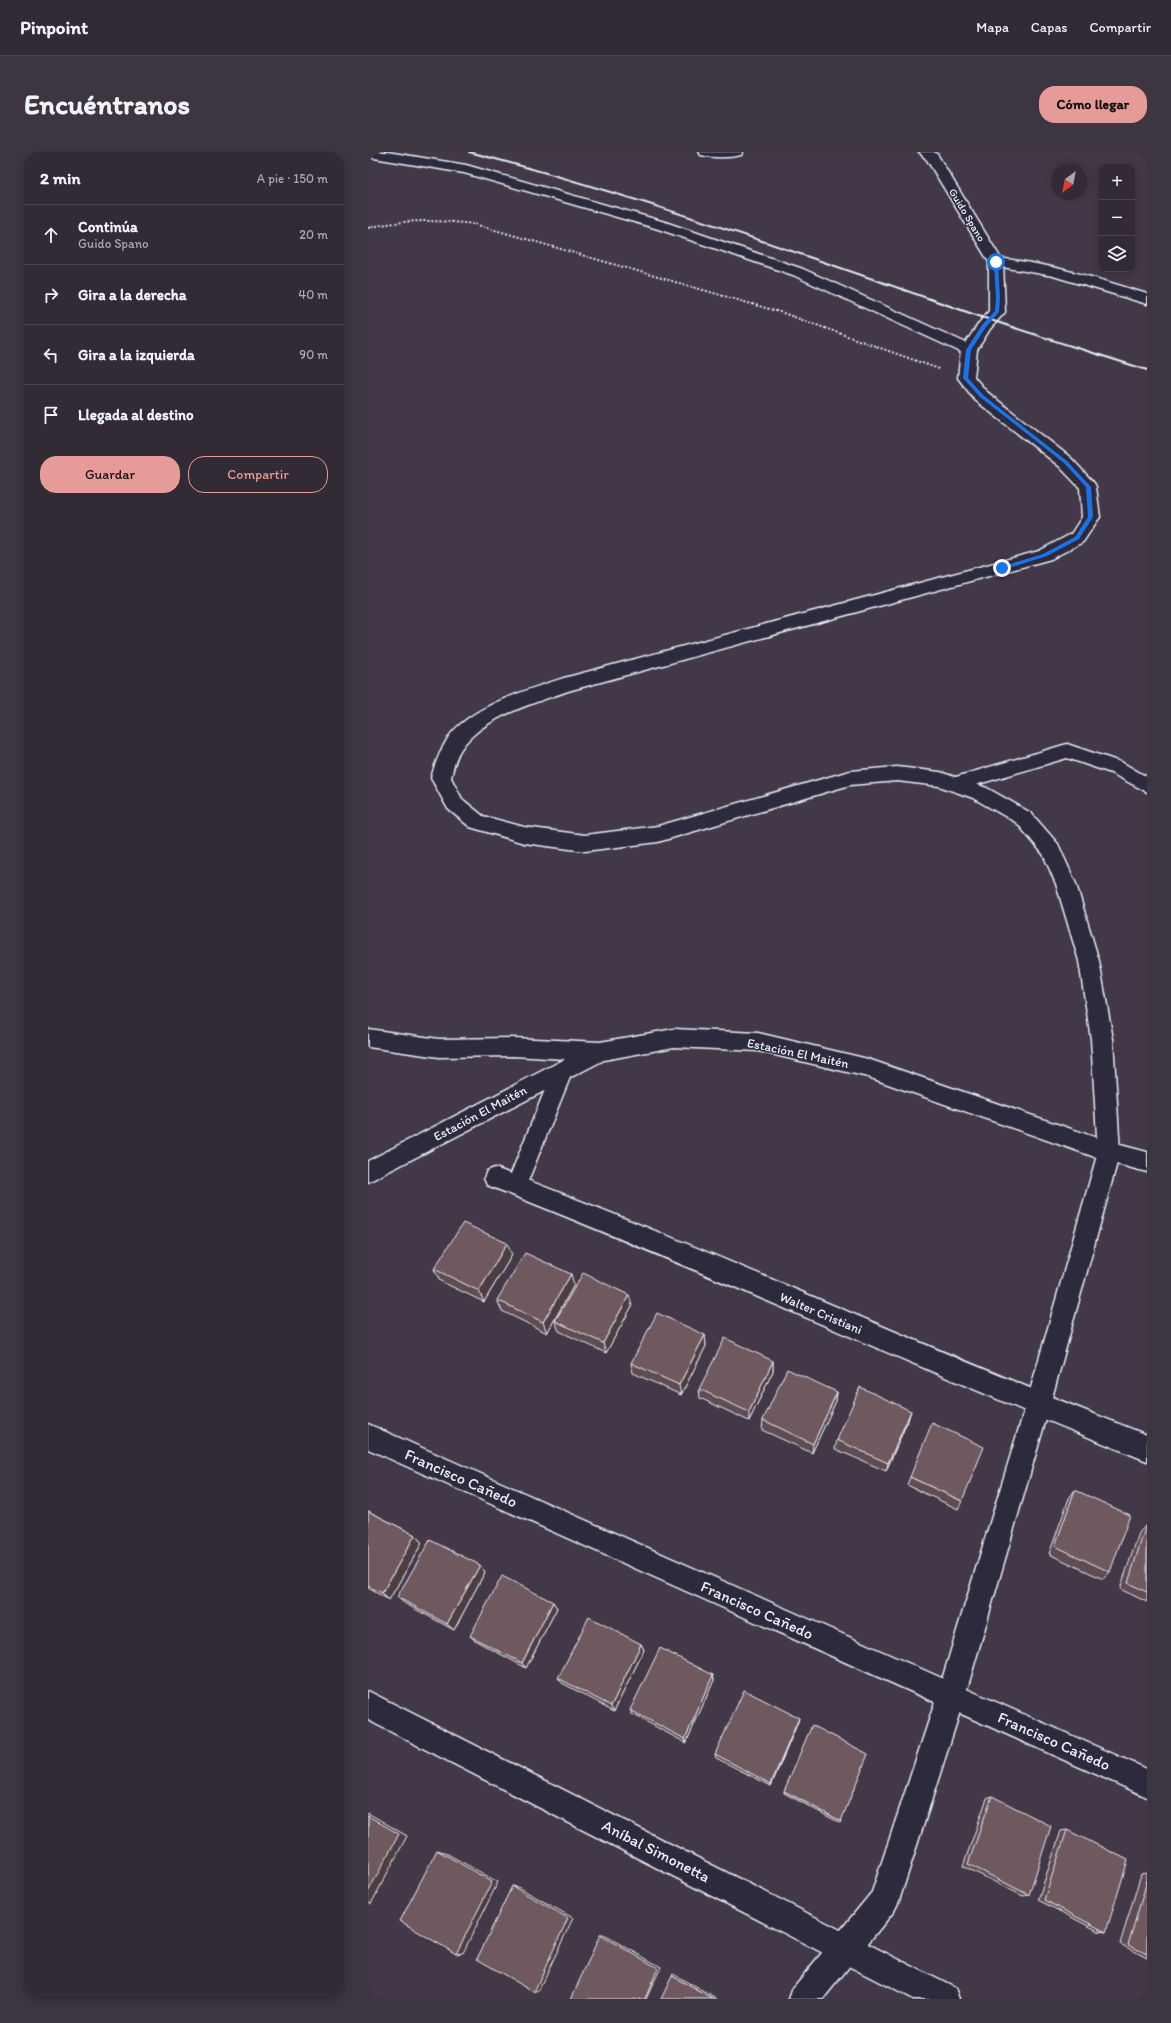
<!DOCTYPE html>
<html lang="es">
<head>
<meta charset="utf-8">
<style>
  body { margin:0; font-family:Itim,sans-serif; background:#3d3641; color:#f1f3f6 }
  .controls { position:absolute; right:12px; top:12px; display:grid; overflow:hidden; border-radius:8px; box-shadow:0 2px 10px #0003 }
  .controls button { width:36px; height:36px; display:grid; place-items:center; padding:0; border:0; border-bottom:1px solid #4d4650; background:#322a35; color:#f1f3f6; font:20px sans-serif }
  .compass { position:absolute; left:683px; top:12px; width:36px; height:36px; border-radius:50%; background:#322a35; box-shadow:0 2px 10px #0003; rotate:212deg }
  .stop { position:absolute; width:12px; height:12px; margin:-9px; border:3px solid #1a73e8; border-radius:50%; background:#fff }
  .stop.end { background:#1a73e8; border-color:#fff; box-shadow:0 1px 4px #0008 }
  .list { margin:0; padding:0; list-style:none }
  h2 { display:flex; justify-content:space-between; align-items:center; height:52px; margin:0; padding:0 16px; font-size:17px }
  h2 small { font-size:13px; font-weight:400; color:#a8a7ad }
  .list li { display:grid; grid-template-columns:26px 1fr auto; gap:12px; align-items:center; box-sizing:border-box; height:60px; padding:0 16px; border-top:1px solid #4d4650 }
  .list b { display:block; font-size:15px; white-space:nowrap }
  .list p { margin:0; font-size:13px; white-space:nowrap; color:#a8a7ad }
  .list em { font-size:13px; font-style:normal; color:#a8a7ad }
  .actions { display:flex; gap:8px; padding:12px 16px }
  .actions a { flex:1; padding:9px 0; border:1px solid #e69b98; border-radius:16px; text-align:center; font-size:14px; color:#e69b98 }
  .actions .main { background:#e69b98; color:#111 }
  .icon { flex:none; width:22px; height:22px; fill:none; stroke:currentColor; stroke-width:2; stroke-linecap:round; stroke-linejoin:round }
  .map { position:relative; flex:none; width:779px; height:1847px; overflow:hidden; border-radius:16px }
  header { display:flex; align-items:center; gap:24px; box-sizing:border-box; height:56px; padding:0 20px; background:#322a35; border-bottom:1px solid #4d4650 }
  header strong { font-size:19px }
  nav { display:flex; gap:22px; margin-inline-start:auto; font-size:14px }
  .intro { display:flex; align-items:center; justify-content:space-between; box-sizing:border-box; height:96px; padding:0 24px }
  h1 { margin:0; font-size:28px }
  .button { padding:10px 18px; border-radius:16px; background:#e69b98; color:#111; font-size:14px; font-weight:700 }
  main { display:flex; gap:24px; padding:0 24px }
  aside { flex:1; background:#322a35; border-radius:16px; box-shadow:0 2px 10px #0003 }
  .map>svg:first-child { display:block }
</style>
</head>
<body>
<header>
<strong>Pinpoint</strong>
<nav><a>Mapa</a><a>Capas</a><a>Compartir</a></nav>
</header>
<div class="intro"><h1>Encuéntranos</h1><a class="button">Cómo llegar</a></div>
<main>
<aside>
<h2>2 min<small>A pie · 150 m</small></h2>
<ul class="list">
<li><svg class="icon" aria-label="ahead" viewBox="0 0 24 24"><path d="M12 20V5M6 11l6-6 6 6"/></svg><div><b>Continúa</b><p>Guido Spano</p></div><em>20 m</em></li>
<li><svg class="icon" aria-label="right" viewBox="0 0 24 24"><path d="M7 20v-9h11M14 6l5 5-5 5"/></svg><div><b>Gira a la derecha</b></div><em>40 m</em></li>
<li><svg class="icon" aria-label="left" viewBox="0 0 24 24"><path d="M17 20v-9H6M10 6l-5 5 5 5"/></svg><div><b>Gira a la izquierda</b></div><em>90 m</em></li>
<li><svg class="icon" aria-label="arrive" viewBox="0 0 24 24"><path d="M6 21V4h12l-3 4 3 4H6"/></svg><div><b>Llegada al destino</b></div></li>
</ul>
<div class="actions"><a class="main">Guardar</a><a>Compartir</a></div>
</aside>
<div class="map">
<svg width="779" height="1847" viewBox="0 0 779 1847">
  <rect width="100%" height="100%" fill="#423847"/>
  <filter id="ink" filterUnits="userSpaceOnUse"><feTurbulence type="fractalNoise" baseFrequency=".025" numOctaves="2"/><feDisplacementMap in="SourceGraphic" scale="8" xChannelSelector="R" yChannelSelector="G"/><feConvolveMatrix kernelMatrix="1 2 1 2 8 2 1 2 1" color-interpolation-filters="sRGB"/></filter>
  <g filter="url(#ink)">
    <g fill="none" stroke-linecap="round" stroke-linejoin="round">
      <defs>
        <path id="service" d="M699,592l56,19 24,14v15l-36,-19 -44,-15 -112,33 -6,-2 -3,-5 3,-5z
          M195,909l7,3 3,6 -47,116 -3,7 -7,2 -7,-2 -3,-7 47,-116 3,-6z"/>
        <path id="minor" d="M0,0h19l79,13 199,57 138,47 172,78 2,3 -2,3h-12l-170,-78 -138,-47 -191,-55 -96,-16z
          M628,106c52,5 101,20 151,36v10l-94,-28 -62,-11 -2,-3 2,-3z
          M0,877l71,10 74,-1 87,4 74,-13 84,4 110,26 241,83 38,10v20l-38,-10 -241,-85 -110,-26 -84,-4 -70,13 -236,122v-21l197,-102 -52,-3 -74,1 -71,-10z
          M127,1016c220,82 433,182 652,267v26c-222,-89 -438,-189 -660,-276l-3,-7 3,-7z
          M0,1272l779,345v28l-779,-348z
          M0,1539l587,297 4,11h-46l-545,-279z"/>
        <path id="tertiary" d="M331,0h44l-2,3c-12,3 -28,3 -40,0z
          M551,0h15l3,2 66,108 2,50 -15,17 -13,21 -3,27 13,15 84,66 23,25 2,4 4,30 -3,4 -14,21 -32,17 -483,132c-33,12 -86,26 -107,58 -6,9 -8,19 -10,29l11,21 21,17 41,11 61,8 73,-9 192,-55 47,-4 43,5 47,16 44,25 27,31 18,40 23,77 14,78 7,113 -70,253 -85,291 -66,205 -5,10 -71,88h-34l4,-11 79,-96 65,-196 89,-291 72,-253 -7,-113 -12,-78 -23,-77 -13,-30 -26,-31 -44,-25 -34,-12 -42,-5 -47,4 -192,57 -73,9 -61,-8 -54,-16 -22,-18 -17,-31c4,-14 9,-27 17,-40 21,-31 81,-49 116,-60l475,-127 32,-17 11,-17 -2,-29 -21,-22 -84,-66 -17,-22 3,-28 18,-27 10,-12v-49l-62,-102z"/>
      </defs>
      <!-- service casing -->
      <use href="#service" stroke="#e8f1f8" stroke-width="3"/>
      <!-- minor casing -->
      <use href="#minor" stroke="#e8f1f8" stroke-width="3"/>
      <!-- tertiary casing -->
      <use href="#tertiary" stroke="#e8f1f8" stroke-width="3"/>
      <!-- path -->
      <path stroke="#e8f1f8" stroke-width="2" stroke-dasharray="2 2" stroke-linecap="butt" d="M0,76c36,-9 69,-8 106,-4l309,89 156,56"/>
      <!-- service -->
      <use href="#service" fill="#2f2a3d" fill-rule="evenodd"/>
      <!-- minor -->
      <use href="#minor" fill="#2f2a3d" fill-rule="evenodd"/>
      <!-- tertiary -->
      <use href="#tertiary" fill="#2f2a3d" fill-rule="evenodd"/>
      <!-- rail -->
      <path stroke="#e8f1f8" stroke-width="2" d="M101,0c170,44 335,103 501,161 58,20 118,38 177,57"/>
    </g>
    <!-- wall -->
    <path fill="#5f4c52" stroke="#e8f1f8" d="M144,1103l-28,47 -44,-21 -6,-12z
      M206,1133l-27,48 -45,-22 -5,-11z
      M264,1154l-26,47 -47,-22 -4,-10z
      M337,1183l1,11 -25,49 -48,-22 -2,-10z
      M405,1209v10l-24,50 -49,-23 -1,-9z
      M469,1240l-1,9 -24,52 -50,-23 1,-10z
      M543,1259l-3,9 -22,51 -51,-22 2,-9z
      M542,1325l52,24 -4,8 -51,-24z
      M707,1338l35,82 -7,7 -54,-25 20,-56z
      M0,1359l47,24 7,8 -33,57 -21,-12z
      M778,1373h1v77l-27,-13 19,-56z
      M112,1413l5,7 -31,58 -50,-27 -7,-6z
      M185,1450l4,6 -31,60 -50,-27 -6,-5z
      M273,1492l3,6 -30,61 -52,-28 -4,-5z
      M345,1523l1,5 -28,63 -54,-29 -2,-4z
      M430,1570l-27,64 -55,-28 -1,-4z
      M416,1639l57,30 -1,2 -56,-30z
      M624,1644l37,99 -6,1 -60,-30 24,-68z
      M699,1678l39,102 -8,-1 -60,-31 23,-69z
      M779,1721v85l-27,-14 21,-70z"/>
    <!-- shaded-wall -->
    <path fill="#4e3e42" stroke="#e8f1f8" d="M139,1091l5,12 -28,47 -5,-11z
      M203,1122l3,11 -27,48 -4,-11z
      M261,1143l3,11 -26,47 -3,-10z
      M337,1183l1,11 -25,49 -2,-10z
      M405,1209v10l-24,50v-9z
      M469,1240l-1,9 -24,52 1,-9z
      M543,1259l-3,9 -22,51 2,-8z
      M47,1383l7,8 -33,57 -7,-7z
      M112,1413l5,7 -31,58 -7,-6z
      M185,1450l4,6 -31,60 -4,-5z
      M273,1492l3,6 -30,61 -3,-5z
      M345,1523l1,5 -28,63 -1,-4z
      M431,1566l-1,4 -27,64v-2z
      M0,1661l39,23 -36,68 -3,-1z
      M69,1698l7,2 54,30 -35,71 -7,1z
      M144,1734l6,1 55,31 -34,72 -5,2z
      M232,1783h4l57,32 -15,32h-1z
      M305,1822l44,25h-4l-41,-23z"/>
    <!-- building -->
    <path fill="#6f585f" stroke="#e8f1f8" d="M95,1071l44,20 -28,48 -45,-22z
      M157,1101l46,21 -28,48 -46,-22z
      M215,1121l46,22 -26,48 -48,-22z
      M289,1161l48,22 -26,50 -48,-22z
      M357,1186l48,23 -24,51 -50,-23z
      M419,1217l50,23 -24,52 -50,-24z
      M492,1235l51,24 -23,52 -51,-23z
      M564,1271l52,24 -22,54 -52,-24z
      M707,1338l55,25 -20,57 -55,-26z
      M0,1359l47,24 -33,58 -14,-7z
      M778,1373h1v67l-19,-9z
      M62,1388l50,25 -33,59 -50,-27z
      M134,1424l51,26 -31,61 -52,-27z
      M221,1465l52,27 -30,62 -53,-28z
      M292,1496l53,27 -28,64 -55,-29z
      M376,1538l55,28 -28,66 -56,-30z
      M444,1573l56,29 -27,67 -57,-30z
      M624,1644l59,30 -22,69 -61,-31z
      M0,1664l31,18 -31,58z
      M699,1678l61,30 -22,72 -62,-32z
      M69,1698l55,32 -36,72 -56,-33z
      M779,1729v73l-19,-9z
      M144,1734l56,32 -34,74 -57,-33z
      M232,1783l58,33 -13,31h-74z
      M304,1824l41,23h-52z"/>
  </g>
  <!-- route -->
  <path fill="#1a73e8" d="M628,108l2,2 2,36 -1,14 -13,15 -15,23 -3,28 15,17 84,66 24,26 2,30 -14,22 -32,17 -45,14 -2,-3 43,-13 32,-17 13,-20 -2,-30 -22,-24 -84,-66 -17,-19 3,-28 16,-25 13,-14 1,-13 -2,-36z"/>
  <g text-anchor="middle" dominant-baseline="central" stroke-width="3" stroke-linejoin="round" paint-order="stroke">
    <!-- far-street labels -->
    <g font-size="11" fill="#e8f1f8" stroke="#2f2a3d">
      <text transform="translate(599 63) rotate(59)">Guido Spano</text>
    </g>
    <!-- street labels -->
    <g font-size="13" fill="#e8f1f8" stroke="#2f2a3d">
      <text transform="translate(430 901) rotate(12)">Estación El Maitén</text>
      <text transform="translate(112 961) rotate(-28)">Estación El Maitén</text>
      <text transform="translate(453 1161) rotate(23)">Walter Cristiani</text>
    </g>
    <!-- near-street labels -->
    <g font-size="16" fill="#e8f1f8" stroke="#2f2a3d">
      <text transform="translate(93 1326) rotate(24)">Francisco Cañedo</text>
      <text transform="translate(389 1458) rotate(24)">Francisco Cañedo</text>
      <text transform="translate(686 1589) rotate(24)">Francisco Cañedo</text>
      <text transform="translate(288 1699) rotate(27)">Aníbal Simonetta</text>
    </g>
  </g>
</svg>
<div class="controls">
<button>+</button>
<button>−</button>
<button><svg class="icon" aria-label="layers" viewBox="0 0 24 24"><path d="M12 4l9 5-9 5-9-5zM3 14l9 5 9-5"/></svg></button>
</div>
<svg class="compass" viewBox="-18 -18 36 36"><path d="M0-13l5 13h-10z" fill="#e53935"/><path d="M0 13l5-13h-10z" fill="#a8a7ad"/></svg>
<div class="stop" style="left:628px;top:110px"></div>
<div class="stop end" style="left:634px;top:416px"></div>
</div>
</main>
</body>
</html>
